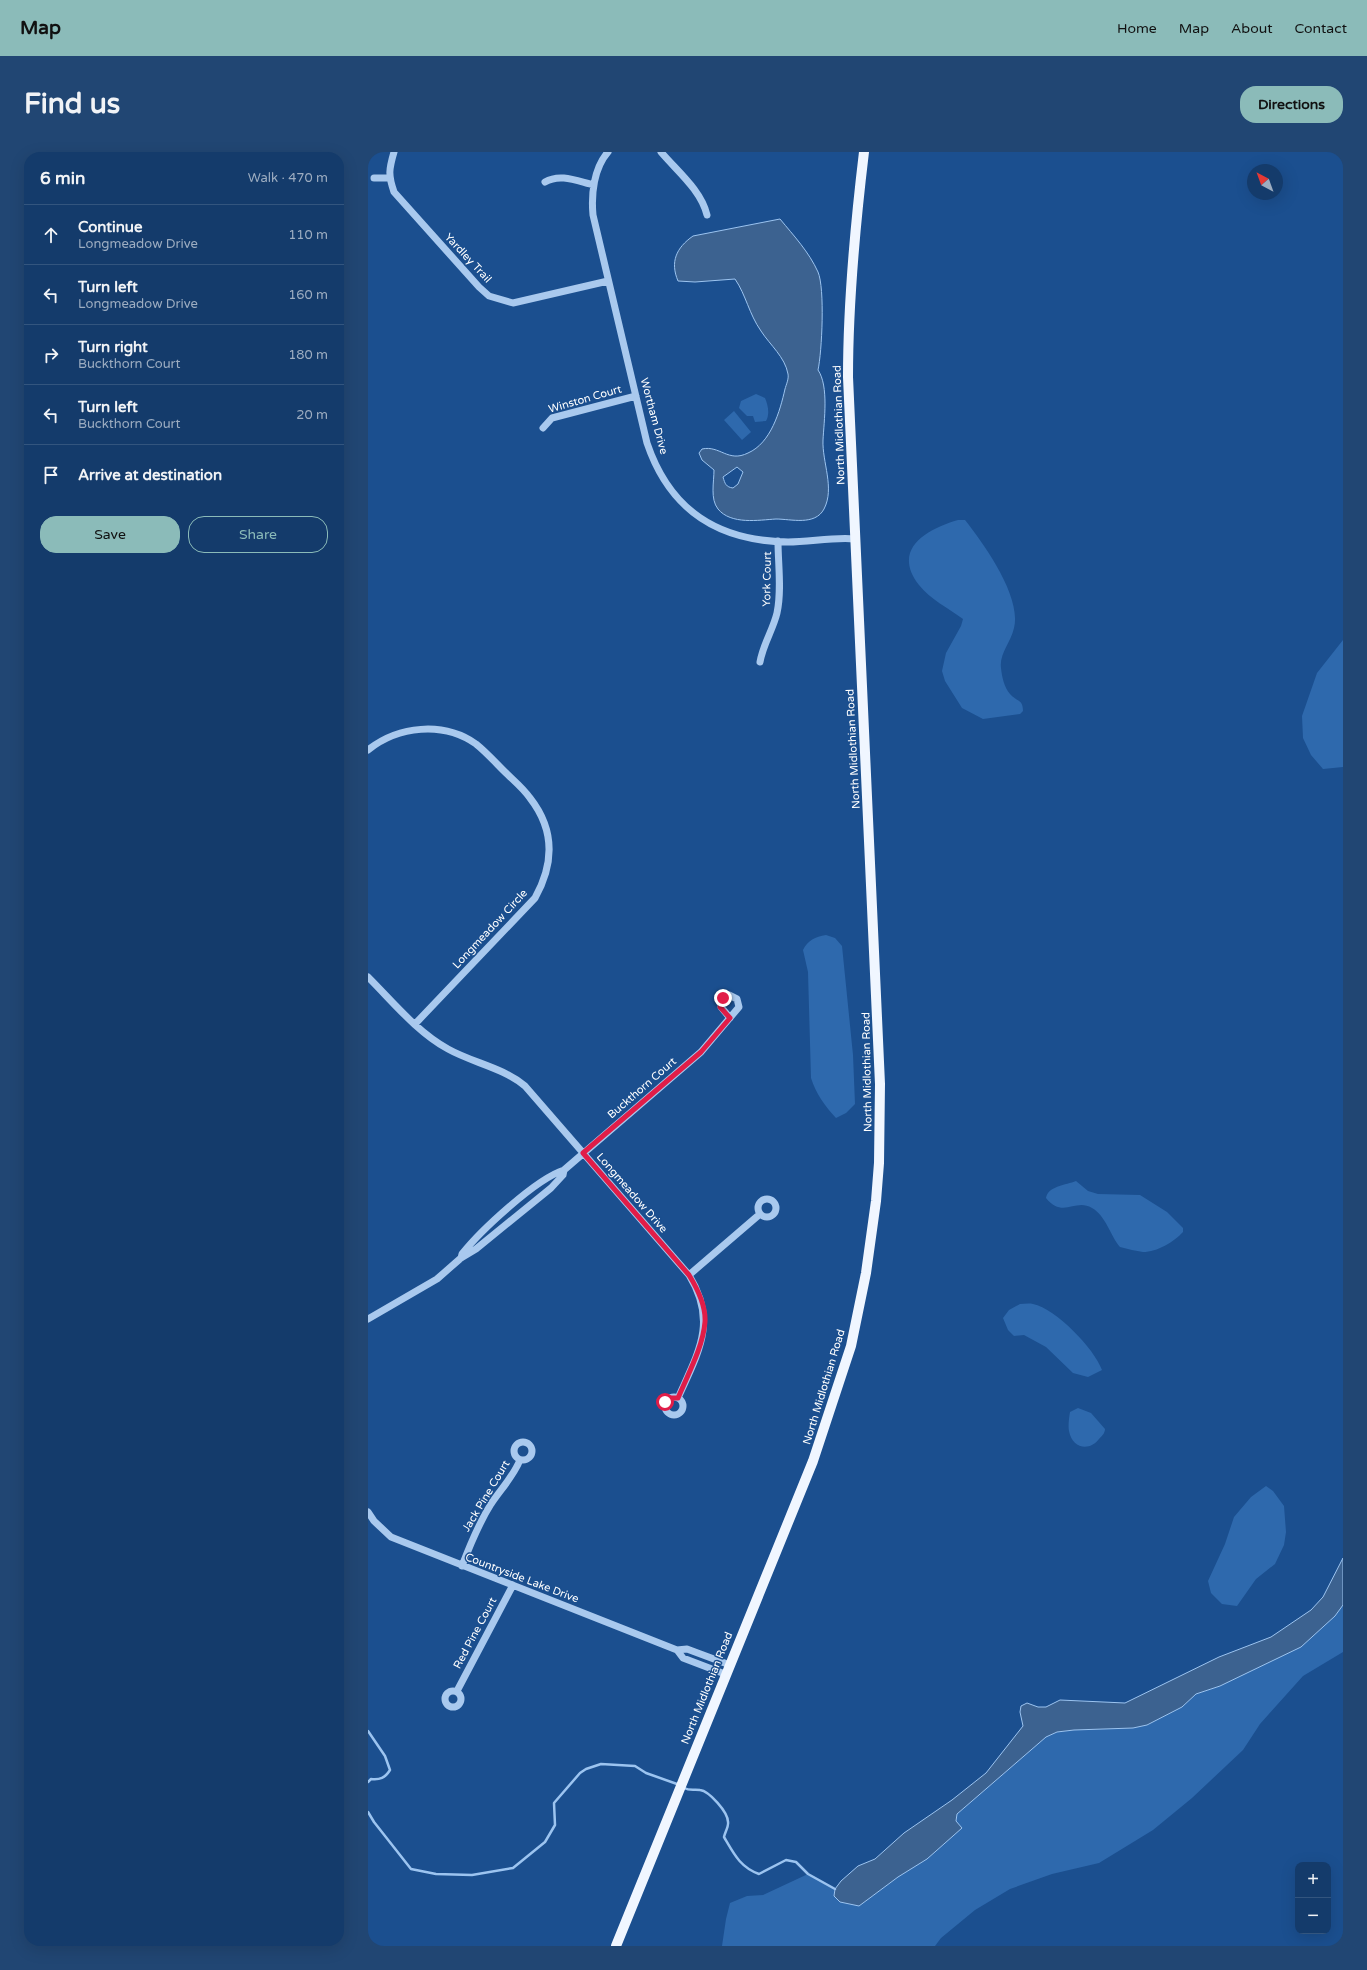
<!DOCTYPE html>
<html lang="en">
<head>
<meta charset="utf-8">
<style>
  body { margin:0; font-family:"Varela Round",sans-serif; background:#214673; color:#f1f3f6 }
  .controls { position:absolute; right:12px; bottom:12px; display:grid; overflow:hidden; border-radius:8px; box-shadow:0 4px 16px #0002 }
  .controls button { width:36px; height:36px; display:grid; place-items:center; padding:0; border:0; border-bottom:1px solid #33557e; background:#143b6b; color:#f1f3f6; font:20px sans-serif }
  .compass { position:absolute; left:879px; top:12px; width:36px; height:36px; border-radius:50%; background:#143b6b; box-shadow:0 4px 16px #0002; rotate:319deg }
  .stop { position:absolute; width:12px; height:12px; margin:-9px; border:3px solid #e11d48; border-radius:50%; background:#fff }
  .stop.end { background:#e11d48; border-color:#fff; box-shadow:0 1px 4px #0008 }
  .list { margin:0; padding:0; list-style:none }
  h2 { display:flex; justify-content:space-between; align-items:center; height:52px; margin:0; padding:0 16px; font-size:17px }
  h2 small { font-size:13px; font-weight:400; color:#9dadc1 }
  .list li { display:grid; grid-template-columns:26px 1fr auto; gap:12px; align-items:center; box-sizing:border-box; height:60px; padding:0 16px; border-top:1px solid #33557e }
  .list b { display:block; font-size:15px; white-space:nowrap }
  .list p { margin:0; font-size:13px; white-space:nowrap; color:#9dadc1 }
  .list em { font-size:13px; font-style:normal; color:#9dadc1 }
  .actions { display:flex; gap:8px; padding:12px 16px }
  .actions a { flex:1; padding:9px 0; border:1px solid #8bbbb9; border-radius:16px; text-align:center; font-size:14px; color:#8bbbb9 }
  .actions .main { background:#8bbbb9; color:#111 }
  .icon { flex:none; width:22px; height:22px; fill:none; stroke:currentColor; stroke-width:2; stroke-linecap:round; stroke-linejoin:round }
  .map { position:relative; flex:none; width:975px; height:1794px; overflow:hidden; border-radius:16px }
  header { display:flex; align-items:center; gap:24px; box-sizing:border-box; height:56px; padding:0 20px; background:#8bbbb9; color:#111 }
  header strong { font-size:19px }
  nav { display:flex; gap:22px; margin-inline-start:auto; font-size:14px }
  .intro { display:flex; align-items:center; justify-content:space-between; box-sizing:border-box; height:96px; padding:0 24px }
  h1 { margin:0; font-size:28px }
  .button { padding:10px 18px; border-radius:16px; background:#8bbbb9; color:#111; font-size:14px; font-weight:700 }
  main { display:flex; gap:24px; padding:0 24px }
  aside { flex:1; background:#143b6b; border-radius:16px; box-shadow:0 4px 16px #0002 }
  .map>svg:first-child { display:block }
</style>
</head>
<body>
<header>
<strong>Map</strong>
<nav><a>Home</a><a>Map</a><a>About</a><a>Contact</a></nav>
</header>
<div class="intro"><h1>Find us</h1><a class="button">Directions</a></div>
<main>
<aside>
<h2>6 min<small>Walk · 470 m</small></h2>
<ul class="list">
<li><svg class="icon" aria-label="ahead" viewBox="0 0 24 24"><path d="M12 20V5M6 11l6-6 6 6"/></svg><div><b>Continue</b><p>Longmeadow Drive</p></div><em>110 m</em></li>
<li><svg class="icon" aria-label="left" viewBox="0 0 24 24"><path d="M17 20v-9H6M10 6l-5 5 5 5"/></svg><div><b>Turn left</b><p>Longmeadow Drive</p></div><em>160 m</em></li>
<li><svg class="icon" aria-label="right" viewBox="0 0 24 24"><path d="M7 20v-9h11M14 6l5 5-5 5"/></svg><div><b>Turn right</b><p>Buckthorn Court</p></div><em>180 m</em></li>
<li><svg class="icon" aria-label="left" viewBox="0 0 24 24"><path d="M17 20v-9H6M10 6l-5 5 5 5"/></svg><div><b>Turn left</b><p>Buckthorn Court</p></div><em>20 m</em></li>
<li><svg class="icon" aria-label="arrive" viewBox="0 0 24 24"><path d="M6 21V4h12l-3 4 3 4H6"/></svg><div><b>Arrive at destination</b></div></li>
</ul>
<div class="actions"><a class="main">Save</a><a>Share</a></div>
</aside>
<div class="map">
<svg width="975" height="1794" viewBox="0 0 975 1794">
  <rect width="100%" height="100%" fill="#1b4f8f"/>
  <!-- green -->
  <path fill="#2e69ad" d="M388,242l9,4c3,7 5,16 1,23l-11,1 -2,-6h-6l-8,-8 2,-7z
    M366,259l17,21 -9,8 -18,-20z
    M590,368h7c19,24 57,77 49,108 -3,14 -15,26 -13,40 1,9 3,19 9,26 7,8 13,5 13,17l-3,3 -37,5 -21,-11 -17,-27 -3,-10 4,-18 15,-27 2,-7c-15,-11 -33,-20 -44,-34 -28,-36 8,-56 39,-65z
    M975,488v127l-20,2 -12,-14 -8,-17 -1,-22 15,-43z
    M458,783l9,3 7,8 11,109 2,49 -9,9 -10,5c-11,-12 -20,-24 -25,-40l-3,-106 -5,-22c5,-10 12,-13 23,-15z
    M708,1029l12,10 10,3 42,1 27,17 16,16v4c-9,10 -26,20 -40,20 -7,-1 -15,-3 -23,-5 -10,-12 -14,-31 -28,-39 -17,-10 -29,11 -46,-10 2,-12 20,-13 30,-17z
    M652,1152c4,0 9,-1 13,0 23,5 61,44 69,66l-14,7 -15,-4 -27,-26 -22,-12 -10,1 -6,-6 -5,-12 6,-8z
    M710,1256l13,5 14,16c0,4 -3,7 -6,10 -10,13 -27,9 -30,-8 -1,-5 0,-13 1,-19z
    M898,1334l7,5 11,15 2,26 -2,13 -9,19 -19,15 -19,27 -15,-2 -11,-11 -3,-12 17,-37 9,-27 17,-20z
    M975,1453v47l-40,24 -43,48 -17,26 -51,48 -39,32 -54,33 -47,11 -42,15 -35,21 -34,28 -6,8h-213l4,-27 4,-16 17,-7 16,-1 45,-21 27,15 -1,7 33,4 31,-23 58,-56 1,-7 89,-77 11,-5 17,-2 59,-2 14,-3 35,-18 14,-13 24,-8 115,-70z"/>
  <!-- water -->
  <path fill="#3c6290" stroke="#9cc4f0" fill-rule="evenodd" d="M412,67c14,17 29,33 38,53 7,16 4,80 0,98 11,16 6,51 5,70 -1,22 12,48 1,69 -9,17 -33,10 -48,10 -17,1 -45,6 -58,-10 -8,-10 -4,-27 -4,-39l-12,-10 -3,-7 3,-4c18,-4 26,14 46,4 23,-10 32,-42 37,-64 1,-4 4,-10 3,-15 -3,-17 -18,-29 -27,-43 -12,-17 -15,-36 -26,-52l-40,3 -17,-1c-8,-19 -2,-33 15,-45zM369,315l6,5 -5,12 -5,4c-7,-1 -8,-4 -10,-11z
    M975,1406v47l-8,11 -34,31 -81,39 -24,8 -14,13 -35,18 -14,3 -59,2 -17,2 -11,5 -89,77 -1,7 6,7 -35,31 -29,18 -39,29 -19,-4 -6,-6 1,-7 6,-8 17,-15 17,-7 29,-26 48,-33 34,-27 37,-47 -3,-14 1,-6 6,-3 11,4h8l14,-7 65,3 94,-46 52,-20 40,-27 12,-13z"/>
  <g fill="none" stroke-linecap="round" stroke-linejoin="round">
    <!-- stream -->
    <path stroke="#9cc4f0" stroke-width="2.5" d="M0,1579l17,25 5,14c-5,8 -10,10 -19,9l-3,3
      M316,1636c6,3 10,1 16,2 9,1 28,22 28,32 1,4 -3,10 -4,15 10,17 16,30 35,37l27,-14 10,2 12,12 27,15
      M0,1660l6,10 37,47 25,5 36,1 41,-7 32,-26 10,-17 -1,-22 26,-30 6,-4 15,-5 34,2 11,7 31,11"/>
    <!-- minor -->
    <path stroke="#a9c9ee" stroke-width="7" d="M26,0c-5,17 -6,23 0,40l85,95 10,9 24,7 95,-22
      M240,0c-14,16 -17,42 -15,63l54,228c23,68 71,98 141,99 22,0 45,-5 67,-3
      M293,0c16,19 40,38 46,63
      M6,26h15
      M177,30c15,-9 32,-1 49,3
      M175,276l9,-10 84,-22
      M392,510c3,-18 13,-32 17,-49 5,-23 1,-49 1,-72
      M0,598c30,-24 75,-29 108,-6 10,8 19,18 29,28 8,8 18,16 25,26 25,32 24,66 5,100l-120,126
      M0,825c25,25 49,55 80,72 25,14 54,18 77,37l164,189c29,47 9,78 -11,123
      M390 1056a9 9 0 1 1 18 0a9 9 0 1 1-18 0Z
      M93,1106l1,-4c19,-24 74,-75 102,-84l137,-118 38,-45 -2,-8 -8,-4 -8,6v6l9,11
      M321,1123l71,-61
      M0,1167l69,-40 24,-21 15,-9 75,-61 12,-13 1,-5
      M297 1254a9 9 0 1 1 18 0a9 9 0 1 1-18 0Z
      M146 1299a9 9 0 1 1 18 0a9 9 0 1 1-18 0Z
      M0,1360l6,9 17,16 286,113 6,8 42,16
      M94,1414c8,-21 17,-43 29,-62 10,-15 22,-27 29,-44
      M309,1498l10,-1 43,16
      M77 1547a8 8 0 1 1 16 0a8 8 0 1 1-16 0Z
      M89,1539l56,-106"/>
    <!-- major -->
    <path stroke="#f0f6ff" stroke-width="10" d="M248,1794l197,-485 38,-115 15,-73 10,-72 3,-38 1,-79 -32,-707c0,-76 7,-150 16,-225"/>
  </g>
  <g fill="none" stroke-linecap="round" stroke-linejoin="round">
    <!-- route -->
    <path stroke="#e11d48" stroke-width="5" d="M297,1250l4,-4h9c10,-24 25,-51 27,-76 1,-16 -8,-34 -16,-47l-106,-122 118,-101 29,-34 -10,-11 3,-9"/>
  </g>
  <g text-anchor="middle" dominant-baseline="central" stroke-width="3" stroke-linejoin="round" paint-order="stroke">
    <!-- street labels -->
    <g font-size="11" fill="#fff" stroke="#1b4f8f">
      <text transform="translate(100 106) rotate(47)">Yardley Trail</text>
      <text transform="translate(217 247) rotate(-16)">Winston Court</text>
      <text transform="translate(286 264) rotate(75)">Wortham Drive</text>
      <text transform="translate(471 273) rotate(-92)">North Midlothian Road</text>
      <text transform="translate(399 427) rotate(-89)">York Court</text>
      <text transform="translate(485 597) rotate(-93)">North Midlothian Road</text>
      <text transform="translate(122 777) rotate(-47)">Longmeadow Circle</text>
      <text transform="translate(499 920) rotate(-91)">North Midlothian Road</text>
      <text transform="translate(274 936) rotate(-41)">Buckthorn Court</text>
      <text transform="translate(264 1041) rotate(49)">Longmeadow Drive</text>
      <text transform="translate(456 1235) rotate(-73)">North Midlothian Road</text>
      <text transform="translate(118 1344) rotate(-59)">Jack Pine Court</text>
      <text transform="translate(154 1426) rotate(21)">Countryside Lake Drive</text>
      <text transform="translate(107 1481) rotate(-62)">Red Pine Court</text>
      <text transform="translate(339 1536) rotate(-68)">North Midlothian Road</text>
    </g>
  </g>
</svg>
<div class="controls">
<button>+</button>
<button>−</button>
</div>
<svg class="compass" viewBox="-18 -18 36 36"><path d="M0-13l5 13h-10z" fill="#e53935"/><path d="M0 13l5-13h-10z" fill="#9dadc1"/></svg>
<div class="stop" style="left:297px;top:1250px"></div>
<div class="stop end" style="left:355px;top:846px"></div>
</div>
</main>
</body>
</html>
